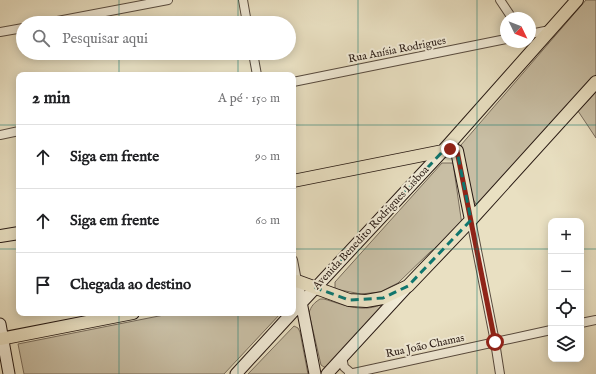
<!DOCTYPE html>
<html lang="pt">
<head>
<meta charset="utf-8">
<style>
  body { margin:0; font-family:"IM FELL English",serif; background:#f2f2f2; color:#202124 }
  .controls { position:absolute; right:12px; bottom:12px; display:grid; overflow:hidden; border-radius:8px; box-shadow:0 2px 10px #0003 }
  .controls button { width:36px; height:36px; display:grid; place-items:center; padding:0; border:0; border-bottom:1px solid #e0e0e0; background:#fff; color:#202124; font:20px sans-serif }
  .compass { position:absolute; left:500px; top:12px; width:36px; height:36px; border-radius:50%; background:#fff; box-shadow:0 2px 10px #0003; rotate:133deg }
  .stop { position:absolute; width:12px; height:12px; margin:-9px; border:3px solid #8f2418; border-radius:50%; background:#fff }
  .stop.end { background:#8f2418; border-color:#fff; box-shadow:0 1px 4px #0008 }
  .list { margin:0; padding:0; list-style:none }
  h2 { display:flex; justify-content:space-between; align-items:center; height:52px; margin:0; padding:0 16px; font-size:17px }
  h2 small { font-size:13px; font-weight:400; color:#757577 }
  .list li { display:grid; grid-template-columns:26px 1fr auto; gap:12px; align-items:center; box-sizing:border-box; height:64px; padding:0 16px; border-top:1px solid #e0e0e0 }
  .list b { display:block; font-size:15px; white-space:nowrap }
  .list em { font-size:13px; font-style:normal; color:#757577 }
  .icon { flex:none; width:22px; height:22px; fill:none; stroke:currentColor; stroke-width:2; stroke-linecap:round; stroke-linejoin:round }
  .map { position:relative; flex:none; width:596px; height:374px; overflow:hidden }
  .search { position:absolute; background:#fff; box-shadow:0 2px 10px #0003; left:16px; top:16px; width:280px; height:44px; display:flex; align-items:center; gap:10px; box-sizing:border-box; padding:0 14px; border-radius:22px; color:#757577; font-size:15px }
  .panel { position:absolute; background:#fff; box-shadow:0 2px 10px #0003; left:16px; top:72px; width:280px; height:244px; border-radius:8px }
  .map>svg:first-child { display:block }
</style>
</head>
<body>
<div class="map">
<svg width="596" height="374" viewBox="0 0 596 374">
  <rect width="100%" height="100%" fill="#e9e0c2"/>
  <filter id="stains"><feTurbulence type="fractalNoise" baseFrequency=".005" numOctaves="4"/><feColorMatrix values="0 0 0 0 .2 0 0 0 0 .09 0 0 0 0 .02 0 0 0 .5 -.17"/></filter>
  <radialGradient id="worn" r=".72"><stop offset=".6" stop-color="#630" stop-opacity="0"/><stop offset="1" stop-color="#630" stop-opacity=".3"/></radialGradient>
  <!-- green -->
  <path fill="#c8bea4" stroke="#786c5c" d="M586,0h10v75l-106,119 -14,10 -5,-8 -10,-51z
    M596,92v46l-18,-27z
    M442,163h11l9,62 -12,12 -20,15 -32,31 -18,9 -19,2 -26,-5v-7z
    M320,299h4c17,5 37,14 56,6l3,1 -56,61h-3l-3,-2 -12,-52c2,-7 5,-10 11,-14z
    M174,313h107l-57,61h-200l-6,-30z
    M294,326l4,2 2,4 8,42h-60z"/>
  <g fill="none" stroke-linecap="round" stroke-linejoin="round">
    <defs>
      <path id="street" d="M243,0l4,23
        M500,0l12,18
        M47,23l121,-23
        M0,32l23,-4
        M530,34l20,-4
        M253,53l4,22
        M293,82l213,-43
        M0,135l19,-4
        M471,220l24,122 5,32
        M293,260l4,21
        M581,323l15,-3
        M342,357l2,10 7,6
        M349,374l202,-44"/>
      <path id="secondary" d="M297,281l18,93
        M293,312l150,-161
        M0,324l9,50
        M236,374l56,-61
        M327,374l80,-87"/>
      <path id="primary" d="M443,151l134,-151
        M293,181l150,-30 7,-2 7,2 14,69
        M0,236l19,-3
        M293,282l4,-1 52,19 17,1 17,-3 25,-12 63,-66 125,-138
        M0,339l133,-26"/>
    </defs>
    <!-- street casing -->
    <use href="#street" stroke="#584b3f" stroke-width="10"/>
    <!-- secondary casing -->
    <use href="#secondary" stroke="#271913" stroke-width="13"/>
    <!-- primary casing -->
    <use href="#primary" stroke="#271913" stroke-width="14"/>
    <!-- street -->
    <use href="#street" stroke="#f1ebd7" stroke-width="8"/>
    <!-- secondary -->
    <use href="#secondary" stroke="#f1ebd7" stroke-width="11"/>
    <!-- primary -->
    <use href="#primary" stroke="#e9e0c2" stroke-width="12"/>
  </g>
  <g fill="none" stroke-linecap="round" stroke-linejoin="round">
    <!-- route -->
    <path stroke="#8f2418" stroke-width="5" d="M450,149l7,2 38,191"/>
  </g>
  <!-- marked area -->
  <path fill="none" stroke="#0f766e" stroke-width="3" stroke-dasharray="8 5" stroke-linejoin="round" d="M450,149l7,2 14,69 -63,66 -25,12 -34,2 -33,-12 127,-137z"/>
  <!-- grid -->
  <path fill="none" stroke="#0f766e" stroke-width="1" stroke-opacity="0.55" d="M119,0v23M238,0v23M358,0v374M477,0v374M119,53v22M238,53v22M0,125h19M293,125h303M0,249h19M293,249h258M581,249h15M119,313v61M238,313v61"/>
  <g text-anchor="middle" dominant-baseline="central" stroke-width="4" stroke-linejoin="round" paint-order="stroke">
    <!-- street labels -->
    <g font-size="11" fill="#271913" stroke="#f1ebd7">
      <text transform="translate(397 50) rotate(-11)">Rua Anísia Rodrigues</text>
      <text transform="translate(371 228) rotate(-47)">Avenida Benedito Rodrigues Lisboa</text>
      <text transform="translate(425 346) rotate(-12)">Rua João Chamas</text>
    </g>
  </g>
  <rect width="100%" height="100%" filter="url(#stains)"/>
  <rect width="100%" height="100%" fill="url(#worn)"/>
</svg>
<div class="controls">
<button>+</button>
<button>−</button>
<button><svg class="icon" aria-label="locate" viewBox="0 0 24 24"><circle cx="12" cy="12" r="6"/><path d="M12 2v4M12 18v4M2 12h4M18 12h4"/></svg></button>
<button><svg class="icon" aria-label="layers" viewBox="0 0 24 24"><path d="M12 4l9 5-9 5-9-5zM3 14l9 5 9-5"/></svg></button>
</div>
<svg class="compass" viewBox="-18 -18 36 36"><path d="M0-13l5 13h-10z" fill="#e53935"/><path d="M0 13l5-13h-10z" fill="#757577"/></svg>
<div class="stop" style="left:495px;top:342px"></div>
<div class="stop end" style="left:450px;top:149px"></div>
<div class="search"><svg class="icon" aria-label="search" viewBox="0 0 24 24"><circle cx="10" cy="10" r="6"/><path d="M15 15l6 6"/></svg>Pesquisar aqui</div>
<section class="panel">
<h2>2 min<small>A pé · 150 m</small></h2>
<ul class="list">
<li><svg class="icon" aria-label="ahead" viewBox="0 0 24 24"><path d="M12 20V5M6 11l6-6 6 6"/></svg><div><b>Siga em frente</b></div><em>90 m</em></li>
<li><svg class="icon" aria-label="ahead" viewBox="0 0 24 24"><path d="M12 20V5M6 11l6-6 6 6"/></svg><div><b>Siga em frente</b></div><em>60 m</em></li>
<li><svg class="icon" aria-label="arrive" viewBox="0 0 24 24"><path d="M6 21V4h12l-3 4 3 4H6"/></svg><div><b>Chegada ao destino</b></div></li>
</ul>
</section>
</div>
</body>
</html>
